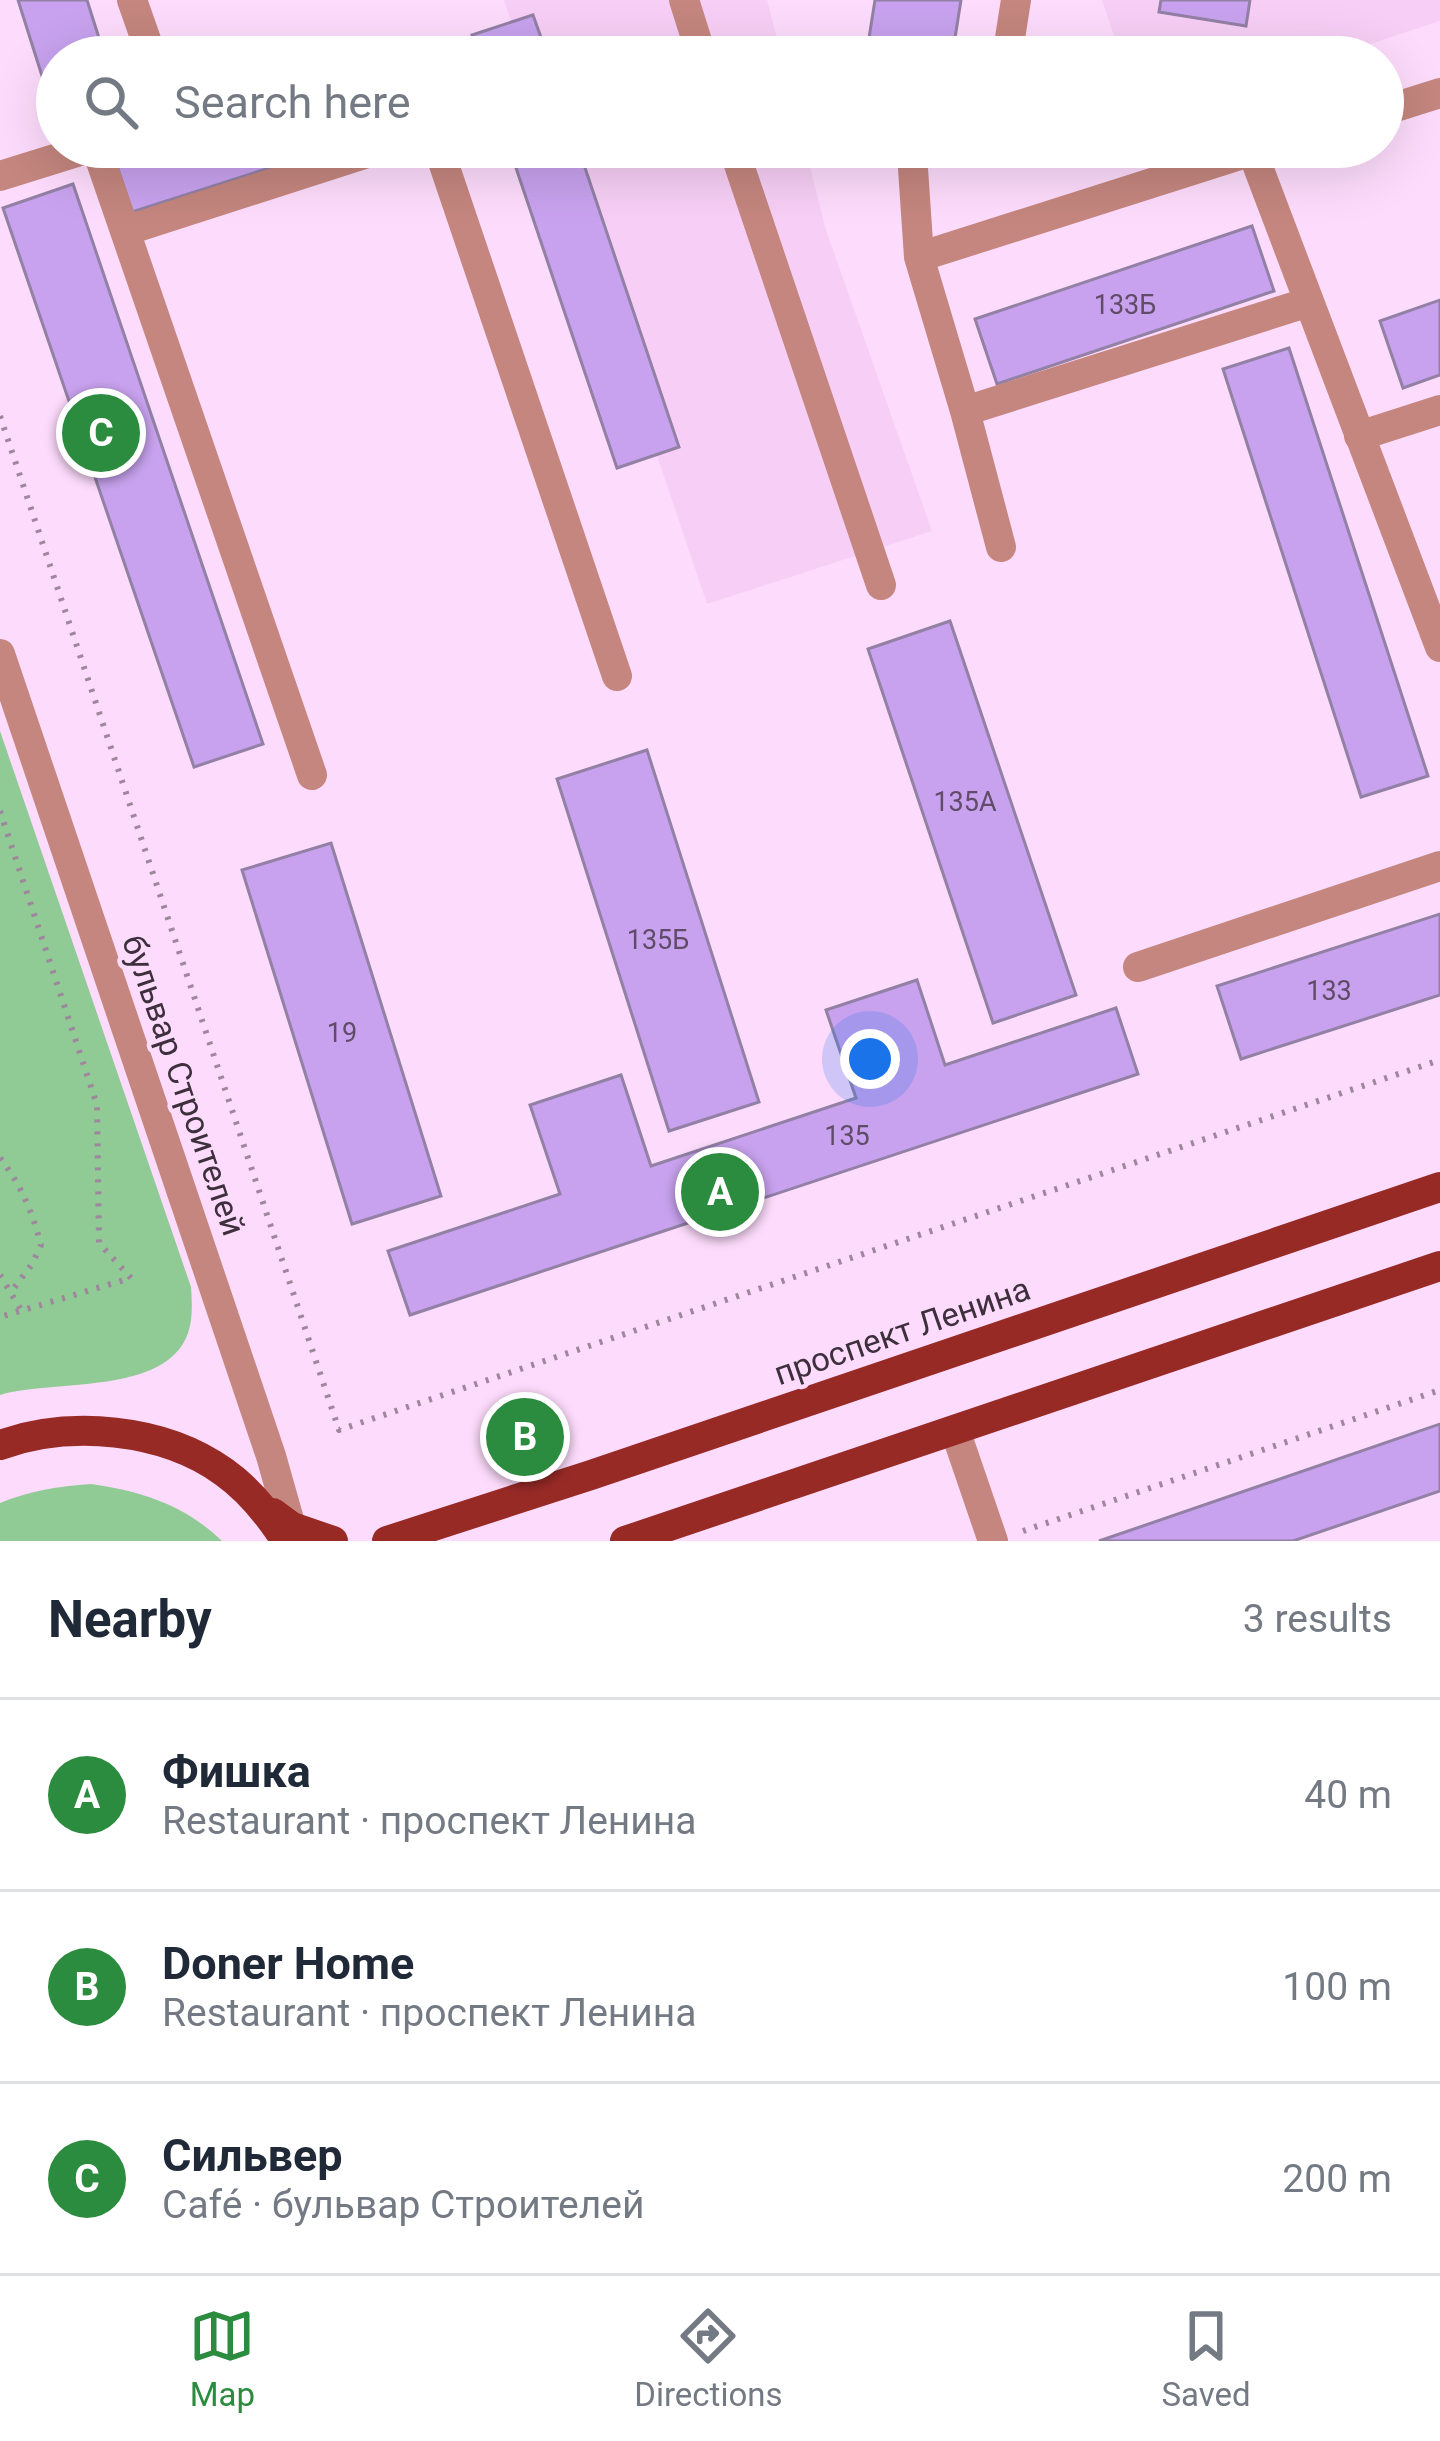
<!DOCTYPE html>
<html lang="en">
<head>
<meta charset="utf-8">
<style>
  body { margin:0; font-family:Roboto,sans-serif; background:#f6f6f7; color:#1f2937 }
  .you { position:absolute; left:870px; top:1059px; width:42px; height:42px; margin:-30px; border:9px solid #fff; border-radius:50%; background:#1a73e8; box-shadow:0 0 0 18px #1a73e833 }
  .badge { display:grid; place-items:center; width:78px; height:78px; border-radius:50%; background:#2b8b3e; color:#fff; font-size:39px; font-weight:700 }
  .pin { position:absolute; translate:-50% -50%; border:6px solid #fff; box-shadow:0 3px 12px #0006 }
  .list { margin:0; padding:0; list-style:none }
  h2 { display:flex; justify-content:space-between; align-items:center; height:156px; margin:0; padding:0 48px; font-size:51px }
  h2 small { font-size:39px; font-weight:400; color:#747a83 }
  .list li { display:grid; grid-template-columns:78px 1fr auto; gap:36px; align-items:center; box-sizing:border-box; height:192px; padding:0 48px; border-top:3px solid #e0e1e3 }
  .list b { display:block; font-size:45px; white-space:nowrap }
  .list p { margin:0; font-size:39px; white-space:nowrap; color:#747a83 }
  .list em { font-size:39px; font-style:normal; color:#747a83 }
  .icon { flex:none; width:66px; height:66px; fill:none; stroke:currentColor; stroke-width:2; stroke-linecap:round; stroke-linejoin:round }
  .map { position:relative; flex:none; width:1440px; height:1541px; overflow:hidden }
  .search { position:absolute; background:#fff; box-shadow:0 12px 48px #0002; left:36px; right:36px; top:36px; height:132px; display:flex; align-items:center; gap:30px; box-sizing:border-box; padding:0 42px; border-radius:66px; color:#747a83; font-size:45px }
  .sheet { height:732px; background:#fff }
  nav { display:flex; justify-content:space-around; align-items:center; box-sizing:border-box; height:168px; border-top:3px solid #e0e1e3; background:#fff; font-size:33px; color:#747a83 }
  nav a { display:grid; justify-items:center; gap:6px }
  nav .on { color:#2b8b3e }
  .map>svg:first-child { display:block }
</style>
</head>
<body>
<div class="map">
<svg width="1440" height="1541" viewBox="0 0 1440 1541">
  <rect width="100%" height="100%" fill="#fddbfc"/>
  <!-- built -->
  <path fill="#f7cff6" d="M504,0h263l15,57h-259z
    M1102,0h338v21l-109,36h-210z
    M553,147h252l21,83 106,301 -225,73z"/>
  <!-- green -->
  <path fill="#90ca95" d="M0,731l191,556c1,15 2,32 -3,46 -22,63 -135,46 -188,62z
    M91,1484c50,7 94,21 131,57h-222v-38c30,-12 58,-17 91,-19z"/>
  <!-- building -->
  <path fill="#c8a2ee" stroke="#9280a5" stroke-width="3" d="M18,0h69l18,57h-48v17l-14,5z
    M875,0h86l-9,57h-86z
    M1161,0h89l-4,26 -87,-14z
    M533,15l15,42h-69l-7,-22z
    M144,147h191l-203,65 -18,-55z
    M509,147h69l101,300 -62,21z
    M73,184l190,560 -69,23 -191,-559z
    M1252,226l22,65 -277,93 -22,-65z
    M1440,300v75l-37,13 -23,-67z
    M1289,348l139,428 -67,21 -138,-428z
    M950,621l126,374 -83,28 -125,-374z
    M647,750l112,352 -90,29 -112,-352z
    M331,843l110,353 -89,28 -110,-354z
    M1440,914v81l-199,64 -24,-73z
    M917,980l28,85 171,-57 22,66 -728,241 -22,-64 172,-57 -30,-89 91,-30 30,91 205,-68 -30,-88z
    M1440,1424v67l-147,50h-194z"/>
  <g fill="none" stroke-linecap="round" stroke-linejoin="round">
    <!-- path -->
    <path stroke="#9e869d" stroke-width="6" stroke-dasharray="3 9" stroke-linecap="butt" d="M0,416l339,1014 1101,-370
      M0,811l97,294 2,138 32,35 -131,39
      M0,1158c21,27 32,53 41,87l-9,19 -21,28
      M0,1275l21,35
      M1023,1531l417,-141"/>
    <!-- minor -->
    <path stroke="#c4867e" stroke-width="30" d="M132,0l20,57
      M684,0l18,57
      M1007,57l9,-57
      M1383,111l57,-18
      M96,147l29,84
      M438,147l179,529
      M733,147l148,438
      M1265,147l-346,110 46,154 344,-109
      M1252,151l188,496
      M0,176l93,-29
      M919,257l-7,-103 37,-7
      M965,411l36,136
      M1359,436l81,-26
      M0,654l271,802 24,85
      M312,775l-187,-544 261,-84
      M1138,967l302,-101
      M955,1430l38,111"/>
    <!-- major -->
    <path stroke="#982a26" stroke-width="30" d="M0,1445c70,-25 163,-17 224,27 24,17 46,44 62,69
      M273,1513l19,14 41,14
      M387,1541l204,-66 849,-288
      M625,1541l815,-275"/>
  </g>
  <g text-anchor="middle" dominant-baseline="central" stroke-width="9" stroke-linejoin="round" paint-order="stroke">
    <!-- number labels -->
    <g font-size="27" fill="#604c68">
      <text x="1125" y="305">133Б</text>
      <text x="965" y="802">135А</text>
      <text x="658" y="940">135Б</text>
      <text x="1329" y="991">133</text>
      <text x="342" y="1033">19</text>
      <text x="847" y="1136">135</text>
    </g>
    <!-- street labels -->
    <g font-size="33" fill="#3d2f3c" stroke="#fddbfc">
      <text transform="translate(184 1085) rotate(71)">бульвар Строителей</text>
      <text transform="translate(902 1331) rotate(-19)">проспект Ленина</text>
    </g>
  </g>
</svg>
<div class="you"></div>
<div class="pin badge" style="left:720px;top:1192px">A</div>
<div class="pin badge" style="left:525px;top:1437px">B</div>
<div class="pin badge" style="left:101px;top:433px">C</div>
<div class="search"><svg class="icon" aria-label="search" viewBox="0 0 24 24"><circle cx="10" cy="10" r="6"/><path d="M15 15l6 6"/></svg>Search here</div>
</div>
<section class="sheet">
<h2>Nearby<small>3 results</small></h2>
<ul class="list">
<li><span class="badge">A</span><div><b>Фишка</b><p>Restaurant · проспект Ленина</p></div><em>40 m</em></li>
<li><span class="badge">B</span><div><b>Doner Home</b><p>Restaurant · проспект Ленина</p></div><em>100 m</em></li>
<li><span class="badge">C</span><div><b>Сильвер</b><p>Café · бульвар Строителей</p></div><em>200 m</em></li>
</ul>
</section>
<nav>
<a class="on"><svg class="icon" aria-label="map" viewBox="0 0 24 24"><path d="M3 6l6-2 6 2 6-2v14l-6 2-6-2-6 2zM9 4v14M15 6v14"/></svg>Map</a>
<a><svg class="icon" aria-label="directions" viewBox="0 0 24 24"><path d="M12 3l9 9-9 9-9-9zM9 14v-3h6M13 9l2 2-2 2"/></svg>Directions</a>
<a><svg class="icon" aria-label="saved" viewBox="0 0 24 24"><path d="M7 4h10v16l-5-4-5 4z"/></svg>Saved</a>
</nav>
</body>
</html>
